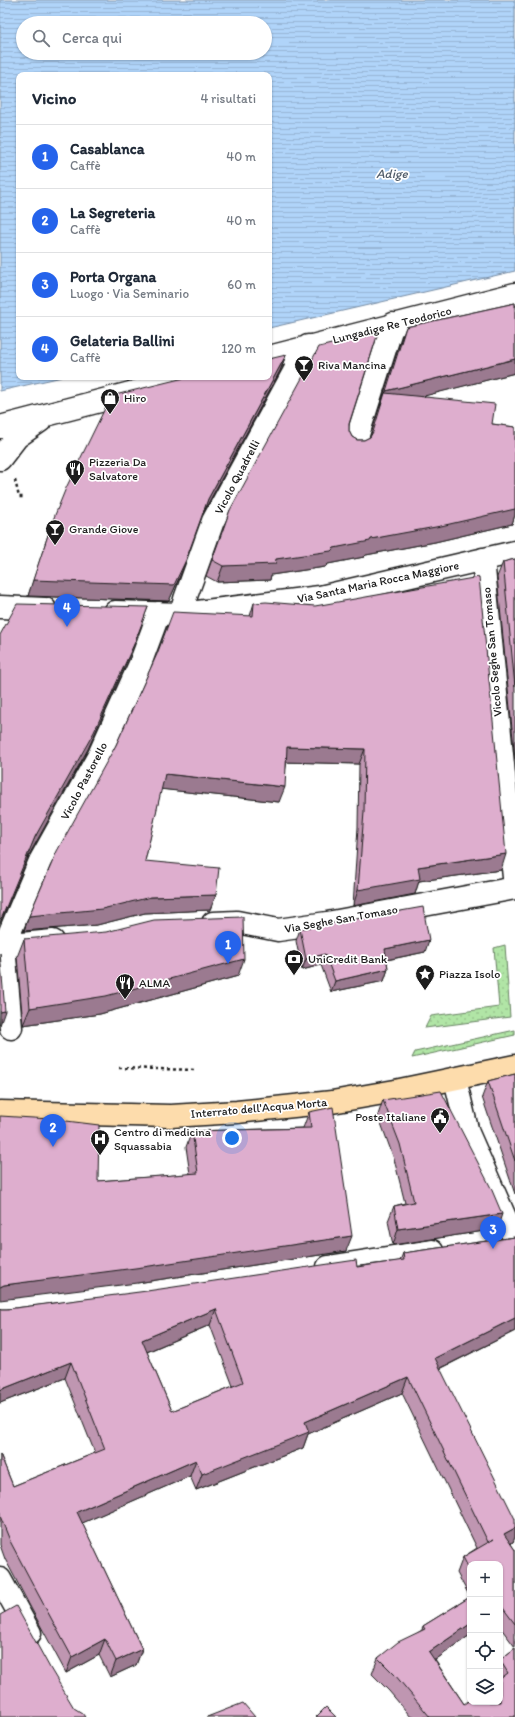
<!DOCTYPE html>
<html lang="it">
<head>
<meta charset="utf-8">
<style>
  body { margin:0; font-family:Itim,sans-serif; background:#f6f6f7; color:#1f2937 }
  .controls { position:absolute; right:12px; bottom:12px; display:grid; overflow:hidden; border-radius:8px; box-shadow:0 1px 3px #0004 }
  .controls button { width:36px; height:36px; display:grid; place-items:center; padding:0; border:0; border-bottom:1px solid #e0e1e3; background:#fff; color:#1f2937; font:20px sans-serif }
  .you { position:absolute; left:232px; top:1138px; width:14px; height:14px; margin:-10px; border:3px solid #fff; border-radius:50%; background:#1a73e8; box-shadow:0 0 0 6px #1a73e833 }
  .badge { display:grid; place-items:center; width:26px; height:26px; border-radius:50%; background:#2563eb; color:#fff; font-size:13px; font-weight:700 }
  .pin { position:absolute; translate:-50% -33px; filter:drop-shadow(0 1px 2px #0008) }
  .pin::after { content:''; position:absolute; top:21px; width:14px; height:12px; background:inherit; clip-path:polygon(0 0,100% 0,50% 100%) }
  .list { margin:0; padding:0; list-style:none }
  h2 { display:flex; justify-content:space-between; align-items:center; height:52px; margin:0; padding:0 16px; font-size:17px }
  h2 small { font-size:13px; font-weight:400; color:#747a83 }
  .list li { display:grid; grid-template-columns:26px 1fr auto; gap:12px; align-items:center; box-sizing:border-box; height:64px; padding:0 16px; border-top:1px solid #e0e1e3 }
  .list b { display:block; font-size:15px; white-space:nowrap }
  .list p { margin:0; font-size:13px; white-space:nowrap; color:#747a83 }
  .list em { font-size:13px; font-style:normal; color:#747a83 }
  .icon { flex:none; width:22px; height:22px; fill:none; stroke:currentColor; stroke-width:2; stroke-linecap:round; stroke-linejoin:round }
  .map { position:relative; flex:none; width:515px; height:1717px; overflow:hidden }
  .search { position:absolute; background:#fff; box-shadow:0 1px 3px #0004; left:16px; top:16px; width:256px; height:44px; display:flex; align-items:center; gap:10px; box-sizing:border-box; padding:0 14px; border-radius:22px; color:#747a83; font-size:15px }
  .panel { position:absolute; background:#fff; box-shadow:0 1px 3px #0004; left:16px; top:72px; width:256px; height:308px; border-radius:8px }
  .map>svg:first-child { display:block }
</style>
</head>
<body>
<div class="map">
<svg width="515" height="1717" viewBox="0 0 515 1717">
  <defs>
    <pattern id="park-dots" width="8" height="8" patternUnits="userSpaceOnUse"><rect width="8" height="8" fill="#b1e5a6"/><path d="M2 2h.1M6 6h.1" fill="none" stroke="#98c48e" stroke-width="1.8" stroke-linecap="round"/></pattern>
    <pattern id="water-rules" width="6" height="5" patternUnits="userSpaceOnUse"><rect width="6" height="5" fill="#b0d4f9"/><path d="M0 2.5h6" fill="none" stroke="#97b5d5"/></pattern>
  </defs>
  <rect width="100%" height="100%" fill="#fff"/>
  <filter id="ink" filterUnits="userSpaceOnUse"><feTurbulence type="fractalNoise" baseFrequency=".025" numOctaves="2"/><feDisplacementMap in="SourceGraphic" scale="8" xChannelSelector="R" yChannelSelector="G"/><feConvolveMatrix kernelMatrix="1 2 1 2 8 2 1 2 1" color-interpolation-filters="sRGB"/></filter>
  <g filter="url(#ink)">
    <!-- park -->
    <path fill="url(#park-dots)" stroke="#668061" d="M505,945l5,72 -85,11 6,-12 68,-9 -5,-59z
      M515,1030v5l-103,23 3,-6z"/>
    <!-- water -->
    <path fill="url(#water-rules)" stroke="#758aa1" fill-rule="evenodd" d="M0,0h515v271l-246,57v-253h-250v302h43l-62,14zM23,23h242v30h-242z"/>
    <g fill="none" stroke-linecap="round" stroke-linejoin="round">
      <defs>
        <path id="minor" d="M269,357l246,-63
          M0,427l192,-50
          M355,444l38,-120
          M0,459l17,-22 23,-16
          M0,607l45,2
          M115,612l66,2 139,-17 195,-45
          M181,614l4,-15 28,-78 95,-175
          M213,923l24,-1 41,8 49,-7 188,-35 -32,-329
          M0,946l53,-5
          M11,1028l-7,-82 36,-85 59,-106 41,-91 19,-51
          M455,1079l13,54 47,107
          M328,1267l104,-16
          M0,1579l30,54"/>
        <path id="major" d="M0,1112l171,4 66,-4 95,-10 63,-11 120,-25"/>
      </defs>
      <!-- minor casing -->
      <use href="#minor" stroke="#1c1c1c" stroke-width="25"/>
      <!-- major casing -->
      <use href="#major" stroke="#1c1c1c" stroke-width="25"/>
      <!-- path -->
      <path stroke="#1c1c1c" stroke-width="2.5" stroke-dasharray="3 3" stroke-linecap="butt" d="M15,480l4,17h6
        M119,1068l78,2"/>
      <!-- minor -->
      <use href="#minor" stroke="#fff" stroke-width="22"/>
      <!-- major -->
      <use href="#major" stroke="#fddcac" stroke-width="22"/>
    </g>
    <!-- wall -->
    <path fill="#bf96b1" stroke="#1c1c1c" fill-rule="evenodd" d="M515,303v70l-92,23 69,28 23,3v88l-3,9 -77,18 -69,13 -2,2 -36,7 -3,3 -54,8 -1,5 -53,2 -11,-6 24,-66 119,-86v7l3,6 5,3h7l6,-3 1,-3 29,-91 6,-16z
      M286,355l-6,16 -78,144 -22,61 -11,25 -141,-5 25,-76z
      M515,559v200l-18,-182 6,-15z
      M254,603l247,267 -82,11 -4,13 -62,12 5,-79 1,-63 -72,-2 -8,40 -118,-13 -16,72 65,49 -65,3 -48,12 -73,6 226,-315z
      M300,929l125,23 -38,8 1,9 -4,12 -53,11 -10,-27 -19,5 -6,-29z
      M24,939l214,37 -138,38 -77,11 -6,-68z
      M515,1074v120l-33,-97 6,-16z
      M383,1100l114,129 -104,16 -5,-24 6,-15 11,-3 -11,-44 -16,-44z
      M309,1112l37,139 -209,32 -39,-102 92,-7 -4,-27 6,-16 111,-3z
      M515,1237v94l-75,38 75,159v9l-2,5 -2,2 4,6v97l-15,-20v-63h-30v71l-35,25 29,44 36,-2v-42l15,-12v69h-104l-22,-26 -17,-17 6,-16 44,-28 1,-4 47,-29 -13,-24 6,-16 14,-9 -75,-155 -94,41 -5,14 -107,42 -6,-14 -108,47 60,126 -6,16 -26,12 -11,-22 -33,18 -34,-63 -27,-51 -5,-14v-91l13,32 82,-33 -30,-75 -65,25v-95l1,1h6l393,-48 3,-8zM210,1325l23,61 -61,25 -25,-59z"/>
    <!-- shaded-wall -->
    <path fill="#9b7a90" stroke="#1c1c1c" d="M286,355l-6,16 -78,144 6,-16z
      M515,359v14l-134,34 4,-14 -5,14 6,-16z
      M515,508v7l-3,9 -77,18 -69,13 -2,2 -36,7 -3,3 -54,8 -1,5 -53,2 6,-16 53,-7 58,-11 37,-9z
      M186,560l-6,16 -11,25 -141,-5 5,-16z
      M148,607l-20,52 -40,90 -59,106 -29,68v-4l35,-82z
      M287,747l78,2 -6,15 -77,-2z
      M165,774l120,13 -6,15 -120,-13z
      M506,854l-5,16 -82,11 -4,13 -62,12 5,-16 60,-23z
      M216,895l-6,15 -65,3 -48,12 -73,6 5,-15 122,-19z
      M429,940l-4,12 -44,9 4,-12z
      M325,954l-4,11 -19,5 4,-11z
      M244,959l-6,17 -138,38 -77,11 7,-17z
      M388,969l-4,12 -53,11 4,-11z
      M5,1011l-5,14v-13z
      M502,1214l-5,15 -104,16 5,-16z
      M352,1236l-6,15 -209,32 -137,17v-13l4,-2z
      M216,1309l-6,16 -73,31 5,-16z
      M515,1318v13l-86,43 6,-16z
      M71,1362l-6,16 -65,25v-13z
      M408,1377l-6,16 -94,41 -5,14 -107,42 6,-16 103,-52z
      M196,1460l-6,16 -119,52 6,-16z
      M515,1528v9l-2,5 -15,8 6,-16z
      M470,1624v11l-46,33 5,-16z
      M105,1639l-6,16 -33,18 6,-16z
      M142,1649l-6,16 -26,12 6,-16z"/>
    <!-- building -->
    <path fill="#deaece" stroke="#1c1c1c" fill-rule="evenodd" d="M515,303v56l-129,32 20,-64z
      M378,333l-29,91v7l3,6 5,3h7l6,-3 3,-5 12,-39 110,11 -3,20 23,3v82l-74,17 -70,13 -1,2 -36,7 -3,3 -55,8 -1,5 -52,2 -11,-6 18,-50 89,-163z
      M286,355l-78,144 -22,61 -12,25 -141,-5 20,-60 13,-32 45,-92 77,-19h81v-18z
      M515,559v128l-12,-125z
      M479,577l27,277 -88,13 2,12 -62,11 6,-78 1,-63 -78,-2 -2,40 -120,-13 -20,87 74,7 -3,27 -65,2 -49,12 -73,7 28,-65 59,-106 41,-91 16,-42 80,4 1,-13 12,-1 49,4z
      M17,604l131,3 -13,35 -41,90 -59,105 -33,80 -2,2v-284z
      M423,907l6,33 -44,9 3,20 -53,12 -10,-27 -19,5 -6,-30z
      M243,917l1,42 -138,37 -76,12 -6,-69 82,-7 48,-12z
      M0,953l5,58 -5,1z
      M515,1074v87l-27,-80z
      M441,1091l50,97 11,26 -104,15 -4,-23 20,-4 -14,-58 -17,-44z
      M333,1107l19,129 -209,31 -139,18 -4,2v-171l50,3 49,6 -1,56 100,-8 -6,-42 119,-3 -2,-16z
      M515,1237v81l-80,40 80,161v9l-11,6 11,16v74l-15,-20v-40h-30v7l-7,-14 31,-18 -6,3 -80,-165 -103,45 4,10 -107,42 -6,-14 -119,52 65,137 -26,12 -11,-22 -33,18 -34,-63 -27,-51 -11,-27v-62l13,32 92,-37 -34,-87 -71,28v-82l1,1h6l140,-18 209,-31 1,7 47,-7 -1,-7zM216,1309l27,73 -71,29 -30,-71z
      M470,1597v27l-41,28 35,52 6,-4v2h30v-23l8,-6 -8,-13 15,-12v69h-85l-35,-42 -17,-17 20,-16 27,-13 -2,-3z
      M16,1606l34,62 24,40 8,5 3,4h-85v-102z
      M243,1703l12,14h-48z
      M326,1707l10,10h-20z"/>
  </g>
  <!-- icons -->
  <defs>
    <symbol id="bar-pin" viewBox="-11 -11 22 30"><path d="M0 17L-7.5 6A9.5 9.5 0 1 1 7.5 6Z" fill="#1c1c1c" stroke="#fff"/><path d="M-6-5H6L.8 .8V4.5H3.5V6h-7V4.5H-.8V.8Z" fill="#fff"/></symbol>
    <symbol id="shop-pin" viewBox="-11 -11 22 30"><path d="M0 17L-7.5 6A9.5 9.5 0 1 1 7.5 6Z" fill="#1c1c1c" stroke="#fff"/><path d="M-5-2.5h2.3a2.7 3.5 0 0 1 5.4 0H5L5.5 6h-11ZM-1.5-2.5h3a1.5 2.3 0 0 0-3 0Z" fill="#fff"/></symbol>
    <symbol id="restaurant-pin" viewBox="-11 -11 22 30"><path d="M0 17L-7.5 6A9.5 9.5 0 1 1 7.5 6Z" fill="#1c1c1c" stroke="#fff"/><path d="M-5-6h1v4h1v-4h1v4h1v-4h1v5L-1.5 .5V6h-2V.5L-5-1ZM5-6V6H3V1.5H1.5Q1.5-4 5-6Z" fill="#fff"/></symbol>
    <symbol id="bank-pin" viewBox="-11 -11 22 30"><path d="M0 17L-7.5 6A9.5 9.5 0 1 1 7.5 6Z" fill="#1c1c1c" stroke="#fff"/><path d="M-6-4H6V4H-6ZM0-2.3a2.3 2.3 0 1 0 0 4.6a2.3 2.3 0 1 0 0-4.6Z" fill="#fff"/></symbol>
    <symbol id="sight-pin" viewBox="-11 -11 22 30"><path d="M0 17L-7.5 6A9.5 9.5 0 1 1 7.5 6Z" fill="#1c1c1c" stroke="#fff"/><path d="M0-6L1.8-2.2L6-1.7L2.9 1.2L3.7 5.4L0 3.3L-3.7 5.4L-2.9 1.2L-6-1.7L-1.8-2.2Z" fill="#fff"/></symbol>
    <symbol id="civic-pin" viewBox="-11 -11 22 30"><path d="M0 17L-7.5 6A9.5 9.5 0 1 1 7.5 6Z" fill="#1c1c1c" stroke="#fff"/><path d="M-.6-6.5H3V-4.5H.6V-3L4-1V1h2V6H-6V1h2V-1L-.6-3ZM-1.2 2.5V6h2.4V2.5Z" fill="#fff"/></symbol>
    <symbol id="hospital-pin" viewBox="-11 -11 22 30"><path d="M0 17L-7.5 6A9.5 9.5 0 1 1 7.5 6Z" fill="#1c1c1c" stroke="#fff"/><path d="M-5-5h3v3.5h4V-5h3V5h-3V1.5h-4V5h-3Z" fill="#fff"/></symbol>
  </defs>
  <g fill-rule="evenodd">
    <use href="#bar-pin" x="293" y="354" width="22" height="30"/>
    <use href="#shop-pin" x="99" y="387" width="22" height="30"/>
    <use href="#restaurant-pin" x="64" y="458" width="22" height="30"/>
    <use href="#bar-pin" x="44" y="518" width="22" height="30"/>
    <use href="#bank-pin" x="283" y="948" width="22" height="30"/>
    <use href="#sight-pin" x="414" y="963" width="22" height="30"/>
    <use href="#restaurant-pin" x="114" y="972" width="22" height="30"/>
    <use href="#civic-pin" x="429" y="1106" width="22" height="30"/>
    <use href="#hospital-pin" x="89" y="1128" width="22" height="30"/>
  </g>
  <g text-anchor="middle" dominant-baseline="central" stroke-width="3.5" stroke-linejoin="round" paint-order="stroke">
    <!-- street labels -->
    <g font-size="12" fill="#1c1c1c" stroke="#fff">
      <text transform="translate(392 325) rotate(-14)">Lungadige Re Teodorico</text>
      <text transform="translate(237 477) rotate(-62)">Vicolo Quadrelli</text>
      <text transform="translate(378 582) rotate(-12)">Via Santa Maria Rocca Maggiore</text>
      <text transform="translate(492 652) rotate(-95)">Vicolo Seghe San Tomaso</text>
      <text transform="translate(84 781) rotate(-62)">Vicolo Pastorello</text>
      <text transform="translate(341 919) rotate(-10)">Via Seghe San Tomaso</text>
      <text transform="translate(259 1108) rotate(-5)">Interrato dell'Acqua Morta</text>
    </g>
    <!-- poi labels -->
    <g font-size="12" fill="#1c1c1c" stroke="#fff" text-anchor="start">
      <text x="318" y="365">Riva Mancina</text>
      <text x="124" y="398">Hiro</text>
      <text x="89" y="462">Pizzeria Da<tspan x="89" dy="14">Salvatore</tspan></text>
      <text x="69" y="529">Grande Giove</text>
      <text x="308" y="959">UniCredit Bank</text>
      <text x="439" y="974">Piazza Isolo</text>
      <text x="139" y="983">ALMA</text>
      <text x="426" y="1117" text-anchor="end">Poste Italiane</text>
      <text x="114" y="1132">Centro di medicina<tspan x="114" dy="14">Squassabia</tspan></text>
    </g>
    <!-- water labels -->
    <g font-size="13" font-style="italic" fill="#505c69" stroke="#fff">
      <text x="392" y="173">Adige</text>
    </g>
  </g>
</svg>
<div class="controls">
<button>+</button>
<button>−</button>
<button><svg class="icon" aria-label="locate" viewBox="0 0 24 24"><circle cx="12" cy="12" r="6"/><path d="M12 2v4M12 18v4M2 12h4M18 12h4"/></svg></button>
<button><svg class="icon" aria-label="layers" viewBox="0 0 24 24"><path d="M12 4l9 5-9 5-9-5zM3 14l9 5 9-5"/></svg></button>
</div>
<div class="you"></div>
<div class="pin badge" style="left:228px;top:964px">1</div>
<div class="pin badge" style="left:53px;top:1147px">2</div>
<div class="pin badge" style="left:493px;top:1249px">3</div>
<div class="pin badge" style="left:67px;top:627px">4</div>
<div class="search"><svg class="icon" aria-label="search" viewBox="0 0 24 24"><circle cx="10" cy="10" r="6"/><path d="M15 15l6 6"/></svg>Cerca qui</div>
<section class="panel">
<h2>Vicino<small>4 risultati</small></h2>
<ul class="list">
<li><span class="badge">1</span><div><b>Casablanca</b><p>Caffè</p></div><em>40 m</em></li>
<li><span class="badge">2</span><div><b>La Segreteria</b><p>Caffè</p></div><em>40 m</em></li>
<li><span class="badge">3</span><div><b>Porta Organa</b><p>Luogo · Via Seminario</p></div><em>60 m</em></li>
<li><span class="badge">4</span><div><b>Gelateria Ballini</b><p>Caffè</p></div><em>120 m</em></li>
</ul>
</section>
</div>
</body>
</html>
